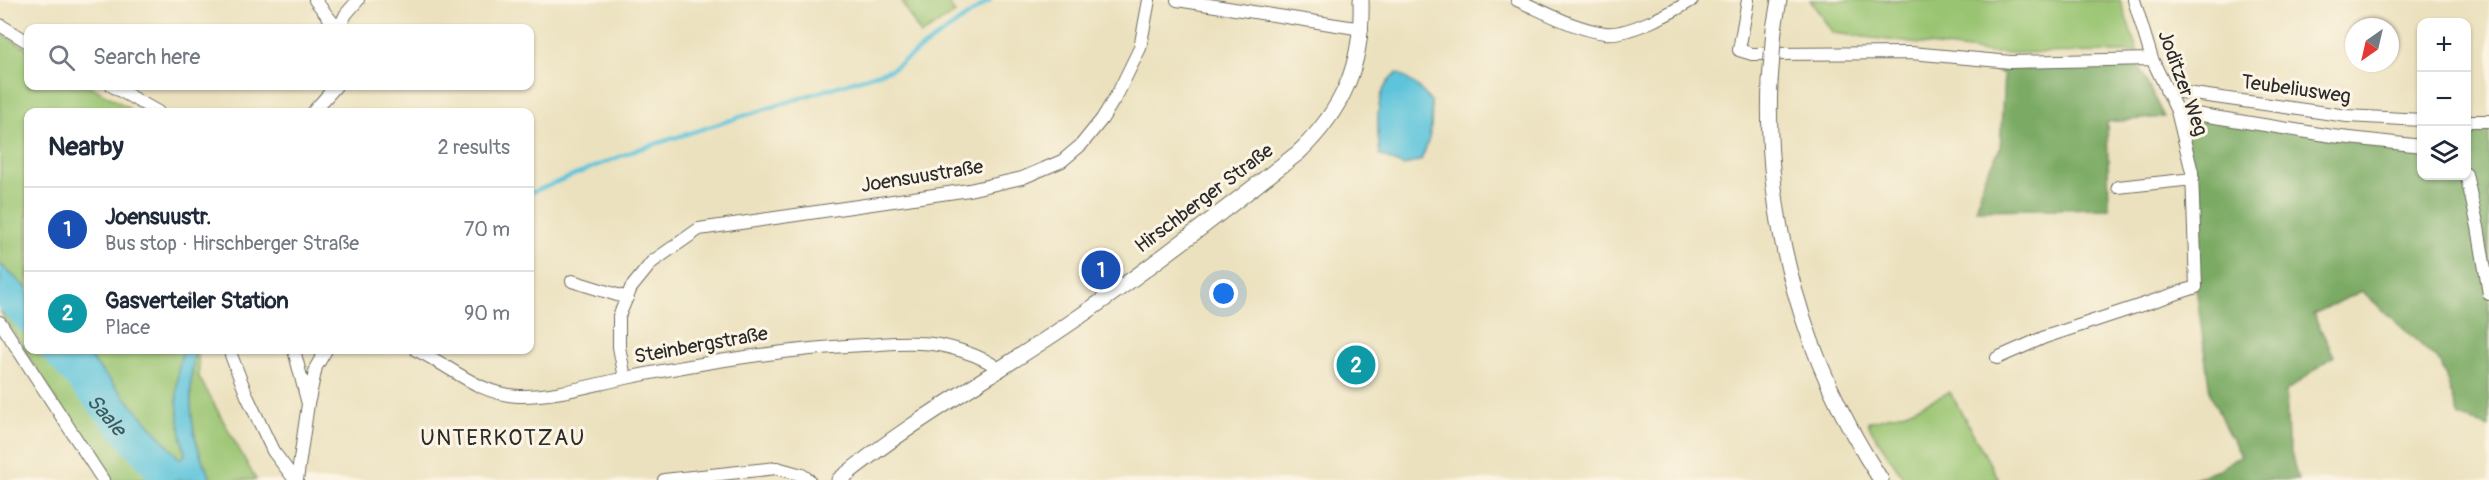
<!DOCTYPE html>
<html lang="en">
<head>
<meta charset="utf-8">
<style>
  body { margin:0; font-family:Pangolin,sans-serif; background:#f6f6f7; color:#1f2937 }
  .controls { position:absolute; right:18px; top:18px; display:grid; overflow:hidden; border-radius:12px; box-shadow:0 2px 4px #0004 }
  .controls button { width:54px; height:54px; display:grid; place-items:center; padding:0; border:0; border-bottom:2px solid #e0e1e3; background:#fff; color:#1f2937; font:30px sans-serif }
  .compass { position:absolute; left:2345px; top:18px; width:54px; height:54px; border-radius:50%; background:#fff; box-shadow:0 2px 4px #0004; rotate:214deg }
  .you { position:absolute; left:1224px; top:294px; width:21px; height:21px; margin:-15px; border:4px solid #fff; border-radius:50%; background:#1a73e8; box-shadow:0 0 0 9px #1a73e833 }
  .badge { display:grid; place-items:center; width:39px; height:39px; border-radius:50%; background:#c8321e; color:#fff; font-size:20px; font-weight:700 }
  .pin { position:absolute; translate:-50% -50%; border:3px solid #fff; box-shadow:0 2px 6px #0006 }
  .list { margin:0; padding:0; list-style:none }
  h2 { display:flex; justify-content:space-between; align-items:center; height:78px; margin:0; padding:0 24px; font-size:26px }
  h2 small { font-size:20px; font-weight:400; color:#747a83 }
  .list li { display:grid; grid-template-columns:39px 1fr auto; gap:18px; align-items:center; box-sizing:border-box; height:84px; padding:0 24px; border-top:2px solid #e0e1e3 }
  .list b { display:block; font-size:22px; white-space:nowrap }
  .list p { margin:0; font-size:20px; white-space:nowrap; color:#747a83 }
  .list em { font-size:20px; font-style:normal; color:#747a83 }
  .icon { flex:none; width:33px; height:33px; fill:none; stroke:currentColor; stroke-width:2; stroke-linecap:round; stroke-linejoin:round }
  .map { position:relative; flex:none; width:2489px; height:480px; overflow:hidden }
  .search { position:absolute; background:#fff; box-shadow:0 2px 4px #0004; left:24px; top:24px; width:510px; height:66px; display:flex; align-items:center; gap:15px; box-sizing:border-box; padding:0 21px; border-radius:12px; color:#747a83; font-size:22px }
  .panel { position:absolute; background:#fff; box-shadow:0 2px 4px #0004; left:24px; top:108px; width:510px; height:246px; border-radius:12px }
  .map>svg:first-child { display:block }
</style>
</head>
<body>
<div class="map">
<svg width="2489" height="480" viewBox="0 0 2489 480">
  <rect width="100%" height="100%" fill="#fcf5e5"/>
  <filter id="ink" filterUnits="userSpaceOnUse"><feTurbulence type="fractalNoise" baseFrequency=".0167" numOctaves="2"/><feDisplacementMap in="SourceGraphic" scale="12" xChannelSelector="R" yChannelSelector="G"/><feConvolveMatrix kernelMatrix="1 2 1 2 8 2 1 2 1" color-interpolation-filters="sRGB"/></filter>
  <filter id="wash" filterUnits="userSpaceOnUse"><feTurbulence type="fractalNoise" baseFrequency=".008" numOctaves="4" result="noise"/><feDisplacementMap in="SourceGraphic" scale="24" xChannelSelector="R" yChannelSelector="G"/><feGaussianBlur stdDeviation="1.35" result="paint"/><feColorMatrix in="noise" values="0 0 0 0 0 0 0 0 0 0 0 0 0 0 0 0 0 1.4 0 .05"/><feComposite in="paint" operator="in"/></filter>
  <g filter="url(#wash)">
    <rect width="100%" height="100%" fill="#ebe1be"/>
    <!-- green -->
    <path fill="#99c471" stroke="#62784e" stroke-width="1.5" d="M909,0h38l8,13 -34,22 -19,-32z
      M1810,0h310l18,52 -146,1 -159,-20z
      M0,32l28,17v37h62l39,22 -1,4h-100v177l-28,-25z
      M0,290l28,30v30h26l110,130h-54l-49,-72 -61,-97z
      M83,350h100c-11,33 -5,71 2,105l-2,4 -6,-1z
      M195,350h3l1,27 57,103h-44c-23,-40 -25,-86 -17,-130z
      M1950,392l49,88h-94l-35,-52 -2,-6 38,-10z"/>
    <!-- forest -->
    <path fill="#7aaa63" stroke="#526a47" stroke-width="1.5" d="M2137,63l27,54 -57,5 2,86 -133,2 8,-33 16,-28 4,-75 -11,-4z
      M2177,111l244,35 1,30h44l1,-48 22,2v297l-30,-10 -18,-54 -79,-72 -49,23 21,42 -48,35 2,50 10,39h-109l30,-10 22,-15 -14,-24 -17,-38 -14,-106 -3,-108z"/>
    <!-- water -->
    <path fill="#5dc4db" stroke="#447883" stroke-width="1.5" d="M1398,73l18,12 15,16c2,25 0,36 -10,59l-18,6 -23,-11c-3,-25 -7,-68 18,-82z
      M0,264l28,25v31l-28,-30z
      M54,350h29l97,109 5,-4c-7,-34 -13,-72 -2,-105h12c-8,44 -6,90 17,130h-48z"/>
    <g fill="none" stroke-linecap="round" stroke-linejoin="round">
      <!-- stream -->
      <path stroke="#5dc4db" stroke-width="4" d="M530,193l106,-43 256,-81 98,-69"/>
      <!-- river -->
      <g stroke="#5dc4db" stroke-width="21">
        <path d="M0,295l28,29"/>
        <path id="s1" d="M50,350l113,130"/>
      </g>
    </g>
  </g>
  <g filter="url(#ink)">
    <g fill="none" stroke-linecap="round" stroke-linejoin="round">
      <defs>
        <path id="minor" d="M315,0l22,28
          M1177,0l185,29
          M1517,0c28,12 58,29 88,33 22,3 68,-21 87,-33
          M1748,0l-9,50 13,4 159,-1 100,9 141,-3
          M0,25l28,17
          M339,28l7,-14 12,-14
          M112,86l46,26
          M2166,90l181,26 75,4
          M2177,111l155,25 90,10
          M313,112l23,-26
          M2466,121h23
          M2466,174l12,53 11,67
          M2118,187l75,-8
          M572,281l55,17
          M0,322l103,158
          M229,350l18,46 26,55 22,29
          M294,350l14,54 -11,76
          M416,350c34,15 61,44 102,46 36,1 73,-11 108,-18 79,-16 157,-29 238,-33 18,-1 37,-3 55,-2 23,0 64,12 81,27
          M1997,358l48,-21 151,-50 -4,-115 -15,-61 -25,-52 -18,-59
          M625,378l-6,-31v-31l12,-28 21,-26 47,-33 270,-39 53,-12 40,-17 19,-16 21,-26 16,-26 22,-45 9,-48
          M309,400l7,-33 10,-17
          M664,480l113,-12 25,7 7,5"/>
        <path id="major" d="M1774,29l5,-29
          M1770,82c-6,141 34,280 111,398
          M839,480c74,-61 159,-107 237,-161 76,-52 149,-110 222,-166 46,-44 65,-90 63,-153"/>
      </defs>
      <!-- minor casing -->
      <use href="#minor" stroke="#6e6b5e" stroke-width="14"/>
      <!-- major casing -->
      <use href="#major" stroke="#6e6b5e" stroke-width="17"/>
      <!-- minor -->
      <use href="#minor" stroke="#fff" stroke-width="12"/>
      <!-- major -->
      <use href="#major" stroke="#fff" stroke-width="15"/>
      <defs>
        <path id="major-bridge" d="M1770,82l4,-53"/>
      </defs>
      <!-- major-bridge casing -->
      <use href="#major-bridge" stroke="#6e6b5e" stroke-width="17" stroke-linecap="butt"/>
      <!-- major-bridge -->
      <use href="#major-bridge" stroke="#fff" stroke-width="15"/>
    </g>
  </g>
  <g text-anchor="middle" dominant-baseline="central" stroke-width="6" stroke-linejoin="round" paint-order="stroke">
    <!-- street labels -->
    <g font-size="20" fill="#2b2b2b" stroke="#fcf5e5">
      <text transform="translate(2183 83) rotate(70)">Joditzer Weg</text>
      <text transform="translate(2296 89) rotate(8)">Teubeliusweg</text>
      <text transform="translate(922 176) rotate(-9)">Joensuustraße</text>
      <text transform="translate(1204 198) rotate(-37)">Hirschberger Straße</text>
      <text transform="translate(701 345) rotate(-10)">Steinbergstraße</text>
    </g>
    <!-- water labels -->
    <g font-size="21" font-style="italic" fill="#3a5960" stroke="#fcf5e5">
      <text stroke="none"><textPath href="#s1" startOffset="86">Saale</textPath></text>
    </g>
    <!-- quarter labels -->
    <g font-size="22" letter-spacing="1.5" fill="#2b2b2b" stroke="#fcf5e5">
      <text x="503" y="438">UNTERKOTZAU</text>
    </g>
  </g>
</svg>
<div class="controls">
<button>+</button>
<button>−</button>
<button><svg class="icon" aria-label="layers" viewBox="0 0 24 24"><path d="M12 4l9 5-9 5-9-5zM3 14l9 5 9-5"/></svg></button>
</div>
<svg class="compass" viewBox="-18 -18 36 36"><path d="M0-13l5 13h-10z" fill="#e53935"/><path d="M0 13l5-13h-10z" fill="#747a83"/></svg>
<div class="you"></div>
<div class="pin badge" style="left:1101px;top:270px;background:#1a4fb4">1</div>
<div class="pin badge" style="left:1356px;top:365px;background:#0f9aa8">2</div>
<div class="search"><svg class="icon" aria-label="search" viewBox="0 0 24 24"><circle cx="10" cy="10" r="6"/><path d="M15 15l6 6"/></svg>Search here</div>
<section class="panel">
<h2>Nearby<small>2 results</small></h2>
<ul class="list">
<li><span class="badge" style="background:#1a4fb4">1</span><div><b>Joensuustr.</b><p>Bus stop · Hirschberger Straße</p></div><em>70 m</em></li>
<li><span class="badge" style="background:#0f9aa8">2</span><div><b>Gasverteiler Station</b><p>Place</p></div><em>90 m</em></li>
</ul>
</section>
</div>
</body>
</html>
